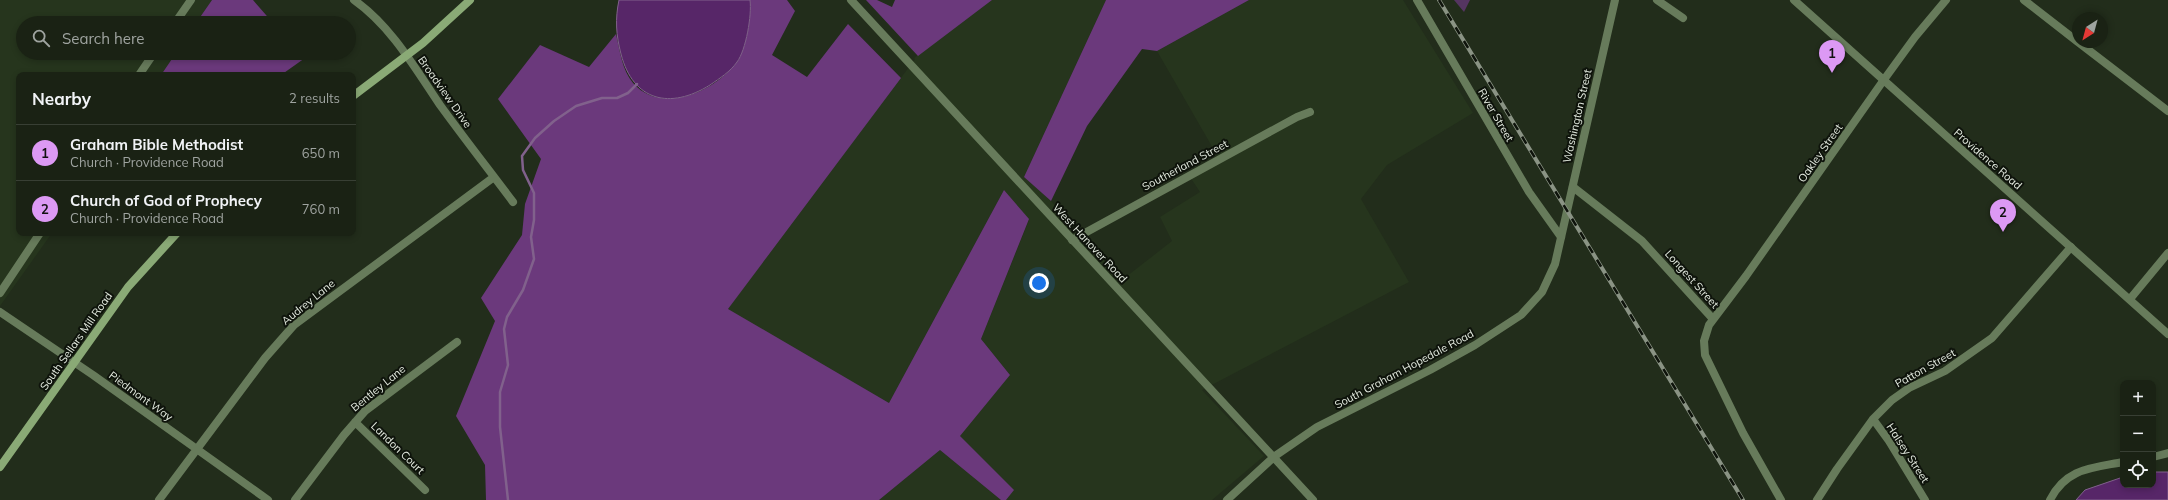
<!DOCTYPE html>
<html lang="en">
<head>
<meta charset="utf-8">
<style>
  body { margin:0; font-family:Mulish,sans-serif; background:#232a1d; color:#f1f3f6 }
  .controls { position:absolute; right:12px; bottom:12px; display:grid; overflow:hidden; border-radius:8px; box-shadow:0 2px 6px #0003 }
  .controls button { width:36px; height:36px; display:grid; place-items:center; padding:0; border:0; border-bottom:1px solid #383f34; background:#1a2214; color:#f1f3f6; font:20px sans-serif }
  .compass { position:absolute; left:2072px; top:12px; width:36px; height:36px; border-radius:50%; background:#1a2214; box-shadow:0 2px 6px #0003; rotate:216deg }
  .you { position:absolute; left:1039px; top:283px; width:14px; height:14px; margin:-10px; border:3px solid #fff; border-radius:50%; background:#1a73e8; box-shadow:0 0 0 6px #1a73e833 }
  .badge { display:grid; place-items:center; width:26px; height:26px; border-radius:50%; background:#dc99f4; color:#111; font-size:13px; font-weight:700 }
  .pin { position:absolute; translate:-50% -33px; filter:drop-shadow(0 1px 2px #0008) }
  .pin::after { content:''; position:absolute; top:21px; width:14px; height:12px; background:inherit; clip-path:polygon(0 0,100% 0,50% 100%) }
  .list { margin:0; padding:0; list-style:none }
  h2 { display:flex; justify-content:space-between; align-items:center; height:52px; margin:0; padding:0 16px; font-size:17px }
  h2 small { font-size:13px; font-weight:400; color:#9fa4a0 }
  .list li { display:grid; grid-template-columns:26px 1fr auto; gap:12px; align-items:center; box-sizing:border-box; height:56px; padding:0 16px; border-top:1px solid #383f34 }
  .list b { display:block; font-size:15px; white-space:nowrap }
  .list p { margin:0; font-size:13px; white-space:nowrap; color:#9fa4a0 }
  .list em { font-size:13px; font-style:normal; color:#9fa4a0 }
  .icon { flex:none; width:22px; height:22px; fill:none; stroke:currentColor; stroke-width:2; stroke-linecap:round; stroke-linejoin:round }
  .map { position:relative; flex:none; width:2168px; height:500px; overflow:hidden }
  .search { position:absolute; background:#1a2214; box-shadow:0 2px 6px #0003; left:16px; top:16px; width:340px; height:44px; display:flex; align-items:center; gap:10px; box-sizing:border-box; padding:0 14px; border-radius:22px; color:#9fa4a0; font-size:15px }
  .panel { position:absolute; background:#1a2214; box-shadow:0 2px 6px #0003; left:16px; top:72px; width:340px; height:164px; border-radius:8px }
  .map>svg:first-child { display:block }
</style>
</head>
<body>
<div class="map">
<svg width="2168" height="500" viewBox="0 0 2168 500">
  <rect width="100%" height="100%" fill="#222d1b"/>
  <!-- built -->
  <path fill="#26351d" d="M0,0h212l-16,23h-173v30h153l-15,22h-142v158h33l-52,73z
    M992,0h114l-82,177 27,24 71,79 50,-39 -12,-24 40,-25 -10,-15 28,-20 -61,-106 92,-51h154l70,113 -86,52 -26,34 48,83 -207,108 62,66 -52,44h-206l7,-10 -54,-54 51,-61 -29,-36 48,-119 -25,-30 -115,213 -162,-93 188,-251 -1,-1z
    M940,450l61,50h-122z"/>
  <!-- green -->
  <path fill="#553561" d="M1454,0h16l-6,12z"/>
  <!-- forest -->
  <path fill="#6b397c" d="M212,0h41l20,23h-77z
    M750,0h37l8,11 -23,44 35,22 41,-53 53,54 -173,231 161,94 115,-213 25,29 -48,120 29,36 -50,61 54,54 -8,10h-5l-61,-50 -61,50h-393l-1,-35 -29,-49 39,-95 -14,-23 41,-63 3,-31 16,-45 -43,-60 42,-54 49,22 27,-33c4,17 6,36 17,49 29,33 82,8 104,-21 9,-12 15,-47 13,-62z
    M866,0h11l15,7 3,-7h97l-74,56z
    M1106,0h143l-92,51 -15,-2 -55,77 -36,75 -27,-24z
    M176,53h124l5,5 -24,17h-120z"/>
  <!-- water -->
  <path fill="#572668" stroke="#81618c" d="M619,0h131c2,15 -4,50 -13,62 -7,10 -17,16 -27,23 -40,25 -77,16 -89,-31 -5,-19 -6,-35 -2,-54z
    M2153,472h15v28h-92l9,-10 38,-13v8h30z"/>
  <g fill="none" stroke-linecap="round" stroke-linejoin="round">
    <!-- stream -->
    <path stroke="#81618c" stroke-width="2.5" d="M508,500l-8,-73v-35l8,-27 -4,-36 3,-12 16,-27 11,-31 -3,-22 3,-17v-27l-11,-23 -1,-14 13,-18 19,-17 22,-15 26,-8h15l11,-5 9,-9"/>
    <!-- minor -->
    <path stroke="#677b5b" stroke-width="8" d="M354,0c37,26 61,68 86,105 24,33 49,65 73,97
      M1417,0l112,192 32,45
      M1657,0l26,18
      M2024,0l54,42
      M175,23l16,-23
      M2078,42l90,69
      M139,75l15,-22
      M1573,187l69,54 71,78
      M1072,240l225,-123 13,-5
      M0,293l40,-60
      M2130,299l38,-46
      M0,312l93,63 175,125
      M1873,419l16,22 36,59
      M355,422l70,68
      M2153,457l15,-4
      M159,500l106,-142 29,-33 200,-148
      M295,500l49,-65 21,-24 92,-69
      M1781,500l-38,-67 -38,-78 -1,-14 5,-16 37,-49 137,-195
      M1817,500l20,-31 36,-50 19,-19 17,-12 36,-17 47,-33 79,-91
      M2050,500c16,-32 42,-32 73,-38"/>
    <!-- tertiary -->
    <path stroke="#677b5b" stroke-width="8" d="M851,0l462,500
      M1794,0l374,334
      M1883,81l32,-44 31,-37
      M1227,500l48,-44 42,-29 113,-57 45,-25 46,-30 21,-23 13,-28 60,-264"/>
    <!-- secondary -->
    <path stroke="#8aaa76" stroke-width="8" d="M353,96l70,-53 47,-43
      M0,467l128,-180 49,-54"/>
    <defs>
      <path id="rail" d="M1439,0l304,500"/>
    </defs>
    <!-- rail casing -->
    <use href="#rail" stroke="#8a9384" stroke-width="4"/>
    <!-- rail -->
    <use href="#rail" stroke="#0e130b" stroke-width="2.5" stroke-dasharray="8" stroke-linecap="butt"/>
  </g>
  <g text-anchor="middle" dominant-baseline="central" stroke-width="4" stroke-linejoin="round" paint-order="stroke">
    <!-- street labels -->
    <g font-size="11" fill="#e4ebe0" stroke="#0e130b">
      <text transform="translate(445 92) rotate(55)">Broadview Drive</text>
      <text transform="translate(1496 115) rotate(60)">River Street</text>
      <text transform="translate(1577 116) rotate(-77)">Washington Street</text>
      <text transform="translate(1820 153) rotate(-55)">Oakley Street</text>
      <text transform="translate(1988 159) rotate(41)">Providence Road</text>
      <text transform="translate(1185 165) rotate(-28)">Southerland Street</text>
      <text transform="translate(1090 243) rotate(47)">West Hanover Road</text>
      <text transform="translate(1692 279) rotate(48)">Longest Street</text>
      <text transform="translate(308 302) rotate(-39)">Audrey Lane</text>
      <text transform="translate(76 341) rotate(-55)">South Sellars Mill Road</text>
      <text transform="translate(1925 368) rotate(-29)">Patton Street</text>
      <text transform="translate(1404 369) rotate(-28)">South Graham Hopedale Road</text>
      <text transform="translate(378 388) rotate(-39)">Bentley Lane</text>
      <text transform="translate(141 396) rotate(36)">Piedmont Way</text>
      <text transform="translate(398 448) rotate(44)">Landon Court</text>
      <text transform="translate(1908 453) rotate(57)">Halsey Street</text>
    </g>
  </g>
</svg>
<div class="controls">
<button>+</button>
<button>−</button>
<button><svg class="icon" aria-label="locate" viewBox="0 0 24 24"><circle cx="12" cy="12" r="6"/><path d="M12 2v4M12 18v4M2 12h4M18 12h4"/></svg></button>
</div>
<svg class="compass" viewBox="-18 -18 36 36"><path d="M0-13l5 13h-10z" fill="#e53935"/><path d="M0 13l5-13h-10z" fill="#9fa4a0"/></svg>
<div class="you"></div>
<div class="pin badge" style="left:1832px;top:73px">1</div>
<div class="pin badge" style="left:2003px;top:232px">2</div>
<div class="search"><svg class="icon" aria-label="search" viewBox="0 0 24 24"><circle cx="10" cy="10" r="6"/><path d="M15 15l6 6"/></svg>Search here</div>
<section class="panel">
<h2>Nearby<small>2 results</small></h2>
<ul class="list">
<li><span class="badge">1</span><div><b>Graham Bible Methodist</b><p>Church · Providence Road</p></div><em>650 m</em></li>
<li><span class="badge">2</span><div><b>Church of God of Prophecy</b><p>Church · Providence Road</p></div><em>760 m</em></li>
</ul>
</section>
</div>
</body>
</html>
